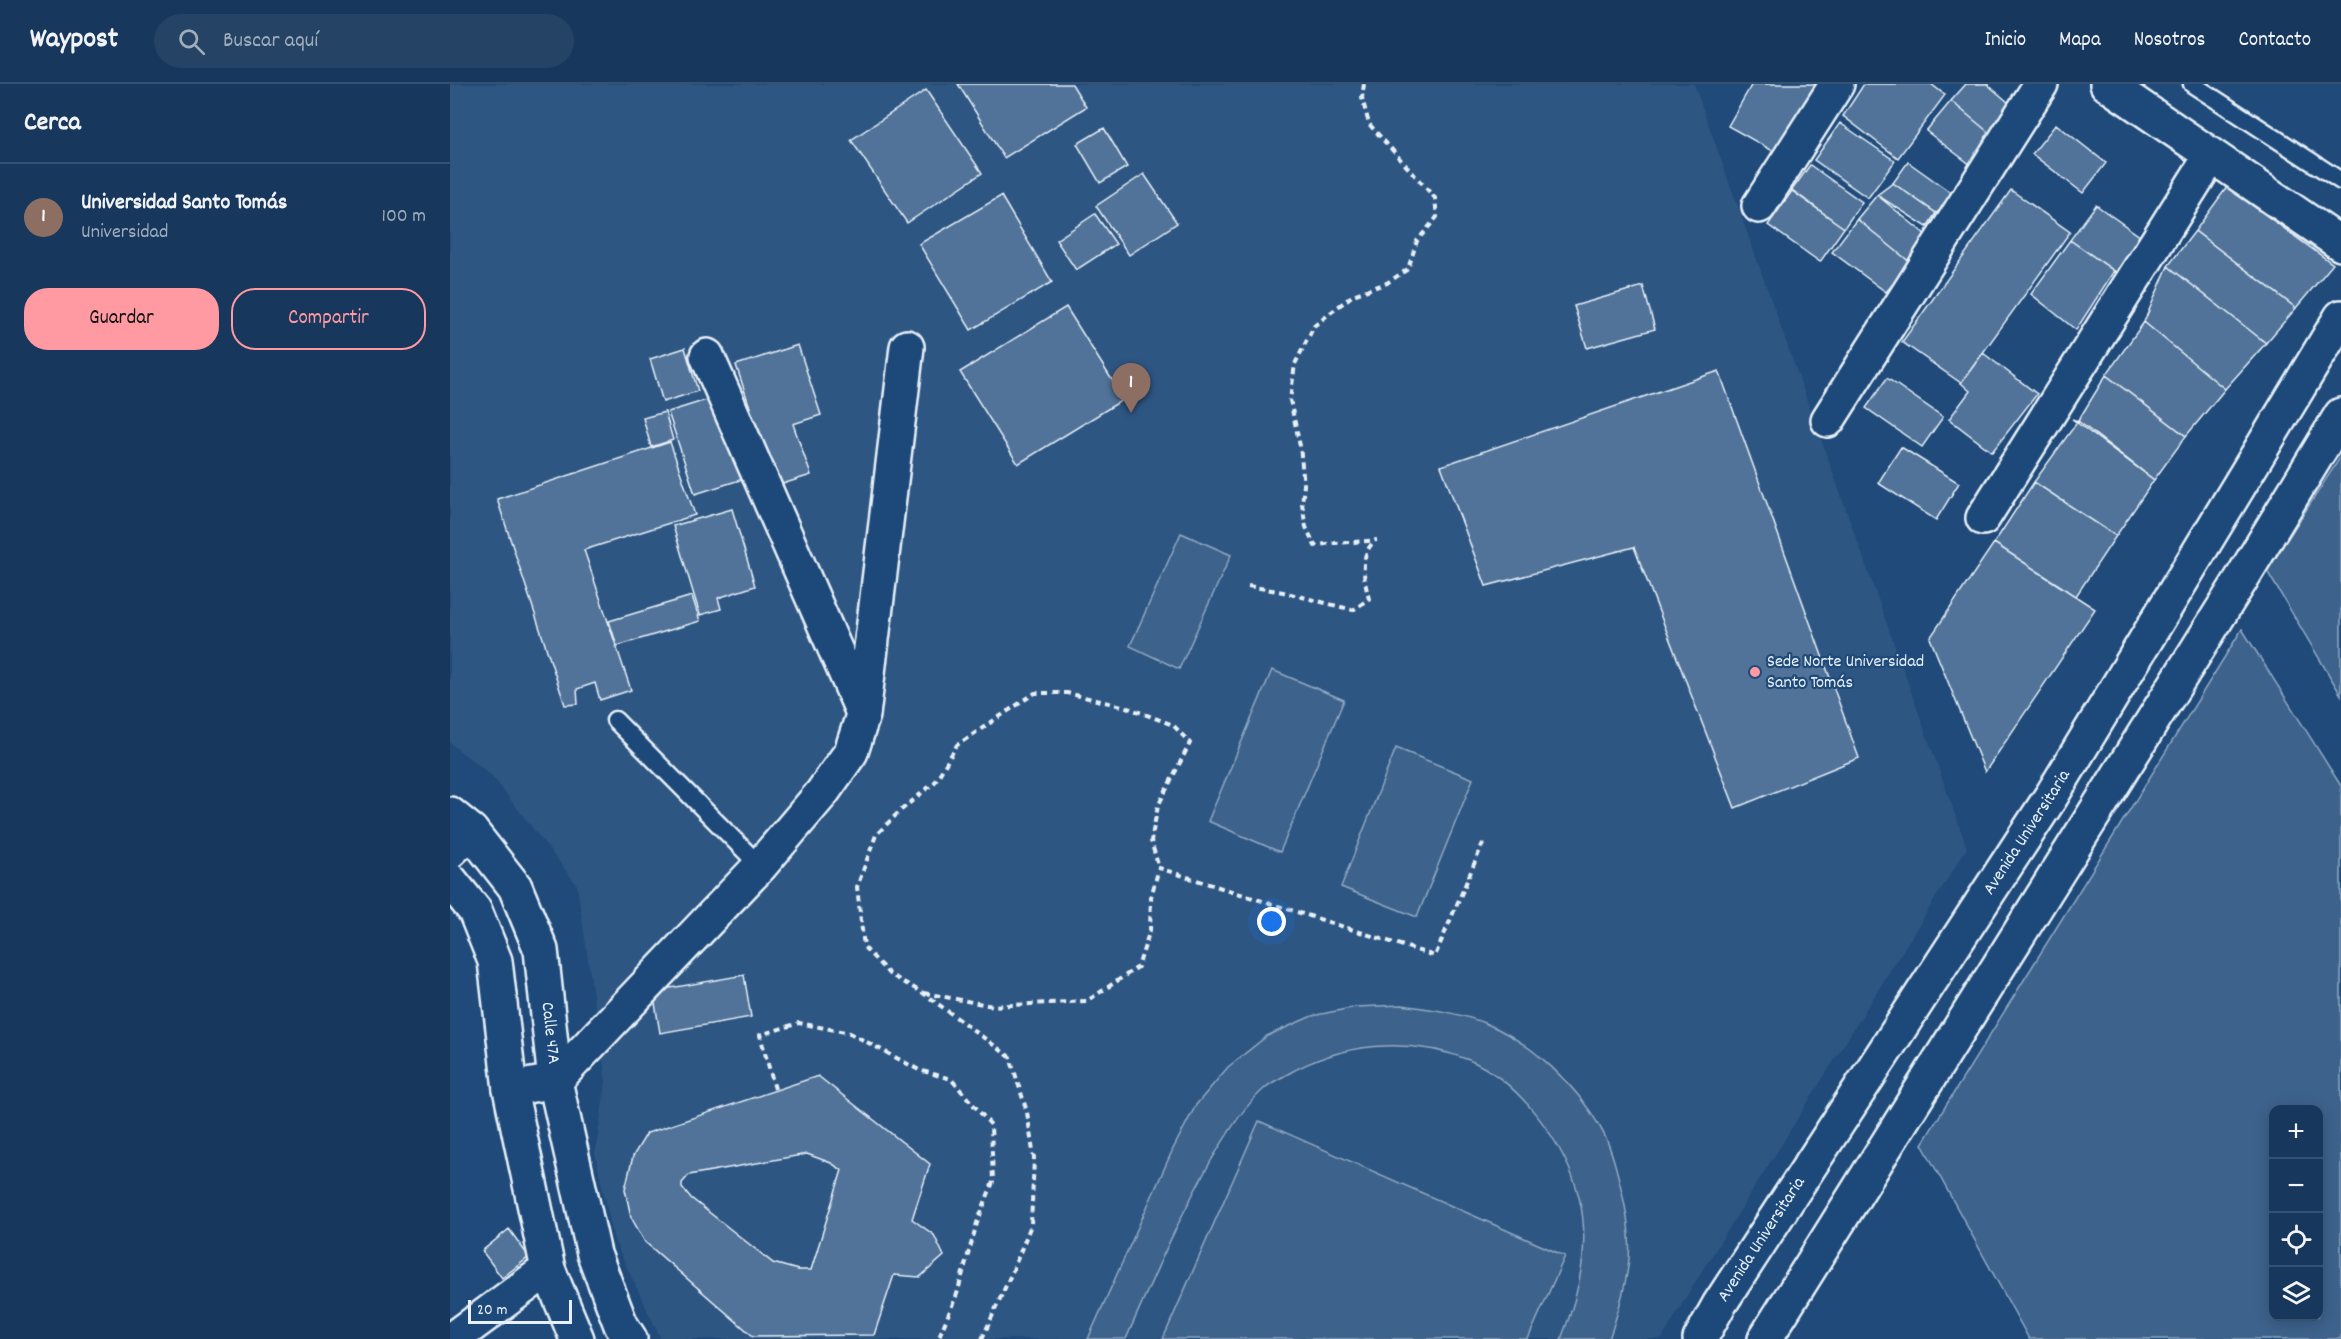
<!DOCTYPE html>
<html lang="es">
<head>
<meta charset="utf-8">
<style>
  body { margin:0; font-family:Dekko,sans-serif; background:#244365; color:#f1f3f6 }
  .controls { position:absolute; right:18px; bottom:18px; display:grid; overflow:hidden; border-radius:12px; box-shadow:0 3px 15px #0003 }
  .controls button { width:54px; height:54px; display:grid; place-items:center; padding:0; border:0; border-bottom:2px solid #365272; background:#17385c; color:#f1f3f6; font:30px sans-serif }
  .scale { position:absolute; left:18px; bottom:15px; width:104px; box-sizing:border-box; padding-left:6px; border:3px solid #e8f1f8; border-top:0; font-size:16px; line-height:21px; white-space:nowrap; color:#e8f1f8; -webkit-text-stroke:4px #1f4a7a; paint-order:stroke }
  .you { position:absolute; left:822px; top:838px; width:21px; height:21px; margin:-15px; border:4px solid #fff; border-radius:50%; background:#1a73e8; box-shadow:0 0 0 9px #1a73e833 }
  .badge { display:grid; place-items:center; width:39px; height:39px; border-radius:50%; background:#ff9aa2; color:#fff; font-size:20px; font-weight:700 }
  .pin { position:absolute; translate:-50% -50px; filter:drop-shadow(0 2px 3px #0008) }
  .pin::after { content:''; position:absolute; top:32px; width:21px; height:18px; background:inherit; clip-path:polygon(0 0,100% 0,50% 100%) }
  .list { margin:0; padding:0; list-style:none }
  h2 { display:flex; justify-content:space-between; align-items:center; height:78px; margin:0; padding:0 24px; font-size:26px }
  h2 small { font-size:20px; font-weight:400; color:#9eacbb }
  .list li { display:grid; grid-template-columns:39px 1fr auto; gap:18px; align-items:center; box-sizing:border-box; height:108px; padding:0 24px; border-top:2px solid #365272 }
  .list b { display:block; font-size:22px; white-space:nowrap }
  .list p { margin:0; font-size:20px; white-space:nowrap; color:#9eacbb }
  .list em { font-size:20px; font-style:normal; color:#9eacbb }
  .actions { display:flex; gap:12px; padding:18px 24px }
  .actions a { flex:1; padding:14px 0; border:2px solid #ff9aa2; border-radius:24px; text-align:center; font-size:21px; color:#ff9aa2 }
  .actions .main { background:#ff9aa2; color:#111 }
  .icon { flex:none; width:33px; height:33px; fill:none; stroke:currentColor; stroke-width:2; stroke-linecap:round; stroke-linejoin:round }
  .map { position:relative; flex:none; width:1891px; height:1255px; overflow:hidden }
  header { display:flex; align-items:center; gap:36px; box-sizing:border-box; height:84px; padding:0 30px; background:#17385c; border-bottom:2px solid #365272 }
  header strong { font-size:28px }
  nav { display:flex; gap:33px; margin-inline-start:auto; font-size:21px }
  .search { width:420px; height:54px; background:#244365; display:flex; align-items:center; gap:15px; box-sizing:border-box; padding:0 21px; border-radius:33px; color:#9eacbb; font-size:22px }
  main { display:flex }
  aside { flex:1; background:#17385c }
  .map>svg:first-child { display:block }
</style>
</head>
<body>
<header>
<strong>Waypost</strong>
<div class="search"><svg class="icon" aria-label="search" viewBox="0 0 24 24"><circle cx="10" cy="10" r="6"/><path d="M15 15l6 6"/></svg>Buscar aquí</div>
<nav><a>Inicio</a><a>Mapa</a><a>Nosotros</a><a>Contacto</a></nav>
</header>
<main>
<aside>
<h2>Cerca<small></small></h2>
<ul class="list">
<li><span class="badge" style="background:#8d6e63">1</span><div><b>Universidad Santo Tomás</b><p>Universidad</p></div><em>100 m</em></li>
</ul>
<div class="actions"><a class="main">Guardar</a><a>Compartir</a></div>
</aside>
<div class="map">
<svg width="1891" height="1255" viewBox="0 0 1891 1255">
  <rect width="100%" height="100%" fill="#1f4a7a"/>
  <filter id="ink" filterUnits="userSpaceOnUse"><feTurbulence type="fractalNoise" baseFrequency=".0167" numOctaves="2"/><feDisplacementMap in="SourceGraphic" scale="12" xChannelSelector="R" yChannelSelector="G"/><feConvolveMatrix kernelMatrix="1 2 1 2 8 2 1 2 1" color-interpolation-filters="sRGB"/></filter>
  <g filter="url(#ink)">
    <!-- built -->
    <path fill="#2e5683" d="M0,0h1244l273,764 -281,449 -24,42h-1001l-47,-99 -19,-86 11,-72 -29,-197 -85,-109 -42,-33z"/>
    <!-- green -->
    <path fill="#3c628c" stroke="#92aac2" stroke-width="1.5" fill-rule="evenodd" d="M1891,372v239l-74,-124z
      M731,449l50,22 -52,114 -49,-23z
      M1792,545l99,157v553h-312l-107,-195zM1824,1026h44v206h-44z
      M822,586l72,30 -64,152 -72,-31z
      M946,664l77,31 -56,138 -76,-30z
      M952,921c29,4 58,8 85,19 45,19 89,61 113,103 11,18 17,44 22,65 5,21 9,45 7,67 -3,28 -11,54 -20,80h-48c18,-44 30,-94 18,-142 -13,-52 -60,-116 -110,-137 -61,-24 -128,-17 -183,15 -7,4 -14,7 -20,12 -23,20 -38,46 -54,72 -33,58 -59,119 -86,180h-38l85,-190 23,-44 32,-38 39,-31 45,-20 44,-9z
      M809,1037l306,135 -37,83h-365z"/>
    <!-- building -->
    <path fill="#517399" stroke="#e8f1f8" stroke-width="1.5" fill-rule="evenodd" d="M508,0h114l14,23 -82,51z
      M1302,0h68l-40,71 -52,-29z
      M1414,0h67l14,11 -47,63 -55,-42z
      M1516,0h21l29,25 -23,27 -42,-35z
      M476,6l56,83 -75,50 -56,-83z
      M1501,17l42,35 -22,29 -45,-34z
      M1390,39l55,38 -27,37 -54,-38z
      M1606,40l50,39 -23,30 -51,-39z
      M654,44l23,39 -27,16 -23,-39z
      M1458,78l49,35 -21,16 -43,-30z
      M1360,81l52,37 -18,26 -52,-38z
      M694,90l33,49 -48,32 -33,-49z
      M1443,99l43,30 -9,14 -50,-32z
      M1777,103l106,77 -37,44 -101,-77z
      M1561,106l59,42 -109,151 -59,-41z
      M1342,107l52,37 -24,34 -52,-37z
      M1427,111l54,44 -20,24 -54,-44z
      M551,112l51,86 -81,48 -52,-86z
      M1646,121l45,32 -25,35 -46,-32z
      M645,130l21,30 -40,26 -20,-30z
      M1407,135l54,44 -25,29 -54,-40z
      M1745,147l101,77 -30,35 -98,-77z
      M1620,156l44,31 -38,59 -45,-36z
      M1718,182l98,77 -41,46 -81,-67z
      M1193,202l12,43 -68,19 -13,-42z
      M616,223l58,92 -106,65 -58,-92z
      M1694,238l81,67 -39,47 -80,-61z
      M348,261l23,70 -28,9 18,51 -35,11 -40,-121z
      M235,264l13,43 -35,11 -13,-43z
      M1533,269l54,41 -45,58 -43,-33 21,-28 -9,-8z
      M1269,287l140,387 -124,50 -101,-261 -148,39 -45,-120z
      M1656,291l80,61 -32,44 -82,-61 6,2z
      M1437,294l56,39 -21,30 -56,-39z
      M266,313l27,82 -48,15 -27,-82z
      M215,328l8,28 -22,7 -8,-29z
      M1628,337l76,59 -38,56 -82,-54z
      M220,358l25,73 -111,35 47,140 -31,10 -5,-17 -18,6 1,15 -13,1 -68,-206z
      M1451,363l58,36 -23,37 -58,-37z
      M1584,398l82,54 -40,60 -82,-53z
      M282,425l23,77 -37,12 3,11 -21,6 -27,-89z
      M1544,459l101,66 -110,163 -55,-134z
      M242,512l8,25 -83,25 -8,-25z
      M294,891l7,42 -91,16 -7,-42z
      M368,992l112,88 -18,55 22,16 10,21 -24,21 -26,-2 -20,60 -121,1 -108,-94 -14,-25 -6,-28 8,-33 14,-23zM357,1070l24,9 11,7 -31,100h-13l-25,-7 -82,-65 -9,-11v-4l7,-8z
      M59,1145l20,28 -27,21 -20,-27z"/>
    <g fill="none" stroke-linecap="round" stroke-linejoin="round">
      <defs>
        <path id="service" d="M1742,0l149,97
          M165,636l145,146"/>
        <g id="minor">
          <path d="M1657,0l234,160"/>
          <path d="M1309,122l78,-122"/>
          <path d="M257,272l156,357"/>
          <path d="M1378,336l213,-336"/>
          <path d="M1533,434l228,-362"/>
          <path id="s1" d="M0,730l21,17 44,56 26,63 14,131 39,173 27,71 9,14"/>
          <path d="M0,767l21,-20"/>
          <path d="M0,796l25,31 20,50 15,128 38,180 29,70"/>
          <path d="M60,1005l45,-8 205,-215 62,-73 29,-41 12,-37 44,-368"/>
          <path d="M3,1255l95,-70"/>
        </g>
        <g id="secondary">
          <path id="s2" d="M1250,1255l19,-34 333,-510 289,-478"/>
          <path d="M1315,1255l474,-756 102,-168"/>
        </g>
      </defs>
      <!-- service casing -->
      <use href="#service" stroke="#e8f1f8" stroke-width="21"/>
      <!-- minor casing -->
      <use href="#minor" stroke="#e8f1f8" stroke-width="38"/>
      <!-- secondary casing -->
      <use href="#secondary" stroke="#e8f1f8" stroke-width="38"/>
      <!-- path -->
      <path stroke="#e8f1f8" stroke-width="4" stroke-dasharray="6 4.5" stroke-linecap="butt" d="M914,0l-2,14 7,26 66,74 2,19 -20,24 -9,28 -21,14 -34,12 -39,31 -19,38 -5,36 10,46 4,39 -2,19 4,23 9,19c20,-5 41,-3 62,-6
        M798,502l35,6 70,18 16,-11c-5,-19 -11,-45 7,-59
        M474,909l69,13 94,-5 51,-34 12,-37 1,-33 8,-29 276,88 48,-113
        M325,1005l-15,-54 39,-12 51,10 69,37 32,9 40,46 2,57 -16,41 -20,71 -19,45
        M532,1255l31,-69 18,-45 3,-67 -7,-46 -17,-55 -87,-64 -34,-19 -25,-27 -7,-60 19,-52 24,-24 35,-29 22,-37 78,-52h32l59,14 47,18 17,18 -32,63 -7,35 8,27"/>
      <!-- service -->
      <use href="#service" stroke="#1f4a7a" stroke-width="16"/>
      <!-- minor -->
      <use href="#minor" stroke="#1f4a7a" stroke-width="33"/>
      <!-- secondary -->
      <use href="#secondary" stroke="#1f4a7a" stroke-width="33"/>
    </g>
  </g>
  <!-- markers -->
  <circle fill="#ff9aa2" stroke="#1f4a7a" stroke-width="2" cx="1305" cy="588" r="6"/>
  <g text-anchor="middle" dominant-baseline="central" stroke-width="4.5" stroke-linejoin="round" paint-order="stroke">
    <!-- poi labels -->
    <g font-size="18" fill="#e8f1f8" stroke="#1f4a7a" text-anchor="start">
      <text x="1317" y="578">Sede Norte Universidad<tspan x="1317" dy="21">Santo Tomás</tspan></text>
    </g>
    <!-- street labels -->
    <g font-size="18" fill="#e8f1f8" stroke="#1f4a7a">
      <text stroke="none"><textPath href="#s2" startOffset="603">Avenida Universitaria</textPath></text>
      <text stroke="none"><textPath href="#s1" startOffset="250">Calle 47A</textPath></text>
      <text stroke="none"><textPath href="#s2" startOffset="117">Avenida Universitaria</textPath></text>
    </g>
  </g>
</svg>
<div class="controls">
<button>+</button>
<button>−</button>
<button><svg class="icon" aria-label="locate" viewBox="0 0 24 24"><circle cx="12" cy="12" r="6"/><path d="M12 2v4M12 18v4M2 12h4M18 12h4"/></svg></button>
<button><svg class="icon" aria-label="layers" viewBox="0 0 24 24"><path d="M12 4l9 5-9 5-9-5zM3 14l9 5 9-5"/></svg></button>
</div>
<div class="scale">20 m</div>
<div class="you"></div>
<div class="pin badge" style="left:681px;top:329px;background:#8d6e63">1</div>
</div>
</main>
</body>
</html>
